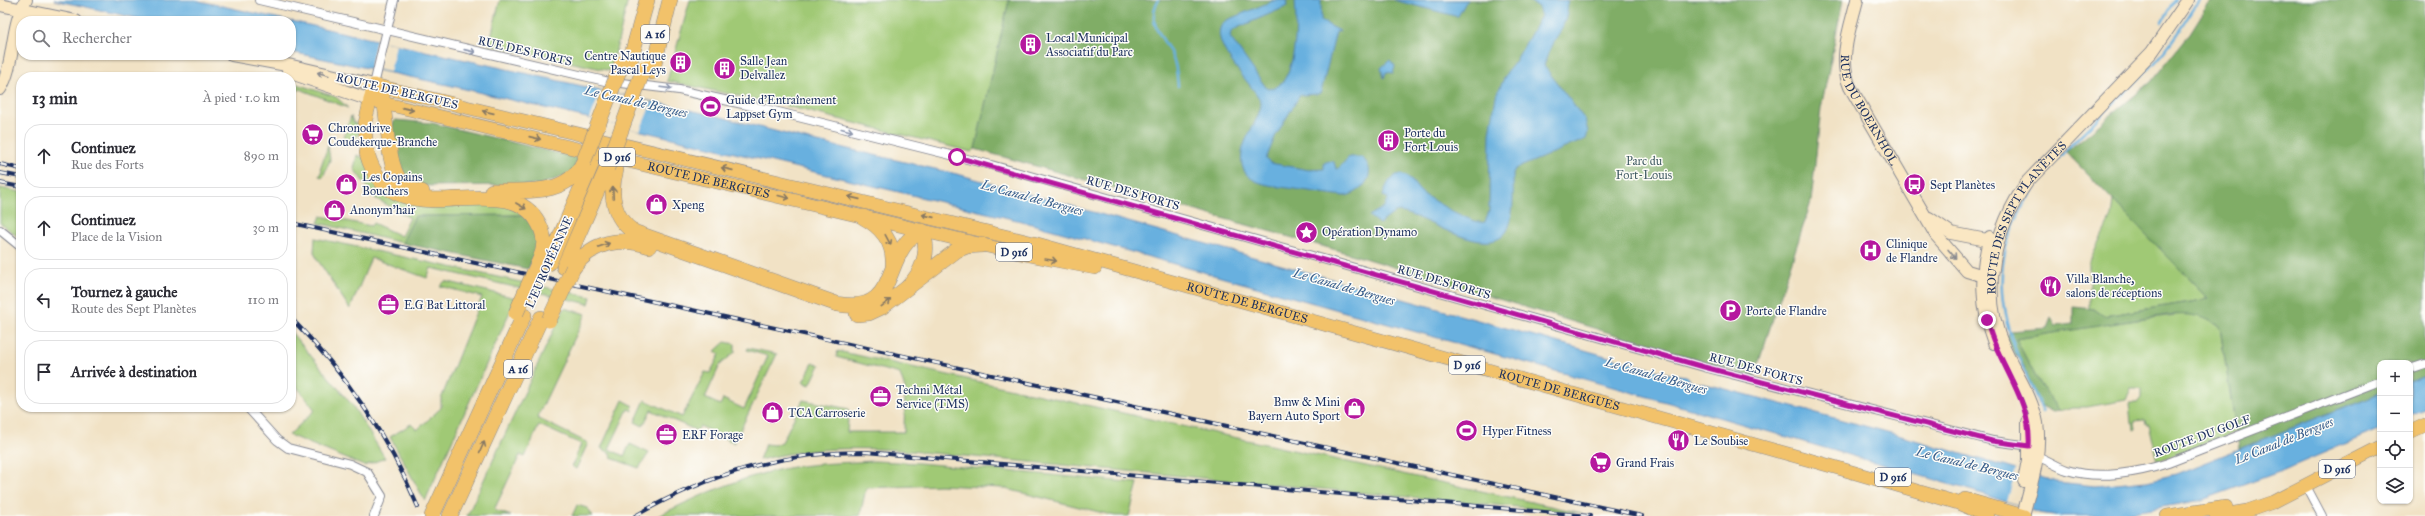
<!DOCTYPE html>
<html lang="fr">
<head>
<meta charset="utf-8">
<style>
  body { margin:0; font-family:"IM FELL Great Primer",serif; background:#f7f7f7; color:#2b2b33 }
  .controls { position:absolute; right:12px; bottom:12px; display:grid; overflow:hidden; border-radius:8px; box-shadow:0 1px 3px #0004 }
  .controls button { width:36px; height:36px; display:grid; place-items:center; padding:0; border:0; border-bottom:1px solid #e1e1e2; background:#fff; color:#2b2b33; font:20px sans-serif }
  .stop { position:absolute; width:12px; height:12px; margin:-9px; border:3px solid #b5179e; border-radius:50%; background:#fff }
  .stop.end { background:#b5179e; border-color:#fff; box-shadow:0 1px 4px #0008 }
  .list { margin:0; padding:0; list-style:none }
  h2 { display:flex; justify-content:space-between; align-items:center; height:52px; margin:0; padding:0 16px; font-size:17px }
  h2 small { font-size:13px; font-weight:400; color:#7c7c81 }
  .list li { display:grid; grid-template-columns:26px 1fr auto; gap:12px; align-items:center; box-sizing:border-box; height:64px; margin:0 8px 8px; padding:0 8px; border:1px solid #e1e1e2; border-radius:16px }
  .list b { display:block; font-size:15px; white-space:nowrap }
  .list p { margin:0; font-size:13px; white-space:nowrap; color:#7c7c81 }
  .list em { font-size:13px; font-style:normal; color:#7c7c81 }
  .icon { flex:none; width:22px; height:22px; fill:none; stroke:currentColor; stroke-width:2; stroke-linecap:round; stroke-linejoin:round }
  .map { position:relative; flex:none; width:2425px; height:516px; overflow:hidden }
  .search { position:absolute; background:#fff; box-shadow:0 1px 3px #0004; left:16px; top:16px; width:280px; height:44px; display:flex; align-items:center; gap:10px; box-sizing:border-box; padding:0 14px; border-radius:16px; color:#7c7c81; font-size:15px }
  .panel { position:absolute; background:#fff; box-shadow:0 1px 3px #0004; left:16px; top:72px; width:280px; height:340px; border-radius:16px }
  .map>svg:first-child { display:block }
</style>
</head>
<body>
<div class="map">
<svg width="2425" height="516" viewBox="0 0 2425 516">
  <rect width="100%" height="100%" fill="#fdfcf7"/>
  <filter id="ink" filterUnits="userSpaceOnUse"><feTurbulence type="fractalNoise" baseFrequency=".025" numOctaves="2"/><feDisplacementMap in="SourceGraphic" scale="8" xChannelSelector="R" yChannelSelector="G"/><feConvolveMatrix kernelMatrix="1 2 1 2 8 2 1 2 1" color-interpolation-filters="sRGB"/></filter>
  <filter id="wash" filterUnits="userSpaceOnUse"><feTurbulence type="fractalNoise" baseFrequency=".012" numOctaves="4" result="noise"/><feDisplacementMap in="SourceGraphic" scale="16" xChannelSelector="R" yChannelSelector="G"/><feGaussianBlur stdDeviation="0.9" result="paint"/><feColorMatrix in="noise" values="0 0 0 0 0 0 0 0 0 0 0 0 0 0 0 0 0 1.4 0 .05"/><feComposite in="paint" operator="in"/></filter>
  <g filter="url(#wash)">
    <rect width="100%" height="100%" fill="#f1e2c5"/>
    <!-- green -->
    <path fill="#a0c975" stroke="#5e7c6a" d="M500,0h128l-17,71 -122,-26z
      M690,0h319l-34,149 -3,3 -186,-46 -2,-3 -13,-3 -4,2 -100,-21z
      M291,82l45,15 12,11 -48,-19 -9,8z
      M351,116l2,6 8,5c-3,12 -8,14 -19,16z
      M328,146l2,14 -7,17 -4,-1 3,-6 -2,-1z
      M357,155l7,3 21,34 119,12 21,11 -110,1 -13,27 -84,-20 3,-7 50,10 2,-3 28,13 9,-18 -35,-20 -21,-29z
      M0,188l21,4v47l-21,-16z
      M2113,200l96,99 -105,17 -10,-7h-5v-46l22,-46z
      M315,238l276,59 -2,7 -158,-36 -4,10 -56,-20 -21,51 -33,-50 -3,-7z
      M445,281l71,17 -91,203 -35,-64 21,-13 6,6 24,-22v-9l41,-102 -42,-11z
      M564,308l22,6 -49,104 51,25 -12,26 -4,-3 9,-22 -42,-19 -14,32 -5,-2 -26,55 17,6h-44z
      M2189,313l17,5 14,10 16,104 -78,30 -9,-38h-3l-1,-4 -10,1 1,8 -2,1 -1,-8h-2l-2,-19h8l4,-5v-10h-10l-5,12 -39,7h-15l-13,4 -20,-28 -23,-44 91,-15z
      M291,332l62,74 32,52 -21,8 -75,-31 26,-25 -24,-31z
      M725,342l10,2v8l-15,13 -15,33 15,7 3,-6 21,10 24,-53 -21,-6 1,-2 29,6 -43,89 -34,-17 -3,5 -46,-21 -8,16 -8,-4 10,-22 37,17 23,-45 5,1 10,-19 -5,-3z
      M838,351l744,162 -683,-63c-50,-3 -91,-2 -140,10l6,-16 9,1 8,-3 21,-42 46,9 -2,23h57l1,-43 -5,-15 -64,-17z
      M813,363l7,2 -10,20 -7,-3z
      M623,400l9,5 1,6 -5,-2 -19,40 15,7 6,-12 19,9 -10,15 -28,-10 1,-4 -11,-6z
      M874,461l45,2 219,20 -9,33h-14l-112,-28 -63,-3 -74,3 -6,28h-202c40,-20 80,-38 124,-47 30,-6 62,-6 92,-8z
      M577,505l10,3 6,8h-21z"/>
    <!-- forest -->
    <path fill="#80ad66" stroke="#4e6e62" d="M1009,0h834l-22,108 -10,94 -57,175 -400,-122 -379,-106z
      M2211,0h214v375l-15,6v-18h-30v30l-141,56 -19,-121c-16,-14 -33,-14 -52,-13l-152,24 23,44 20,28 -6,1 -15,-8 -14,-38 -8,-10 -10,-18 4,-7 37,-3 4,-10 5,8 17,-2v-17l21,2 10,7 105,-17 -143,-147 85,-70 39,-49z
      M395,120l37,3 146,35 -5,13 -11,6 -23,8 -124,1c-5,-4 -12,-9 -14,-14 -6,-11 -14,-43 -6,-52z
      M525,215c16,22 15,31 3,54l-126,-26 13,-27z"/>
    <!-- water -->
    <path fill="#67b0df" stroke="#41709e" d="M54,0h141l95,21h-140z
      M1275,0h12l1,6 -51,22 -6,4 -1,5 37,52c31,2 30,-69 28,-89h26v21l19,10 -4,1 -15,60 -3,2 -18,1 -25,42 -9,22 4,4 39,7 15,-1v-6l5,-2 5,1 2,7h2l11,-12h12c19,14 2,37 -17,39 -17,-2 -33,-5 -49,-7 -27,-4 -61,-4 -52,-41 4,-15 18,-31 18,-46 -8,-19 -61,-65 -34,-82z
      M1394,0h73l-9,16h-3z
      M1528,0h39c4,25 -18,43 -23,66l41,54 3,12 -2,7 -71,30 -2,4c0,15 1,31 -2,46 -9,52 -84,-3 -111,-7l-6,1 -15,11 -10,-8 15,-9 4,-9 -5,-2c3,-12 12,-30 27,-17 4,4 7,10 12,14 9,7 54,33 63,29l4,-11 1,-77 6,-38 11,-24 8,-10 26,-46 -3,-9z
      M291,21l430,96 88,23 152,35 709,199 16,2 7,6 21,4 177,47 166,49 38,4 52,-5 29,-7 204,-81v36l-101,43 -77,28 -91,16h-50l-22,-3 -66,-22 -307,-89 -645,-181 -573,-136 -157,-33z
      M1390,60l5,6 -2,7 -7,-1 -2,6 -3,-10z
      M2425,375v34l-15,6v-34z"/>
    <!-- pier -->
    <path fill="#f1e2c5" d="M376,40l20,4 -6,28 -20,-4z
      M601,90l51,12 -12,29 -50,-12z
      M2016,469l21,7 -7,34 -23,-8z"/>
    <g fill="none" stroke-linecap="round" stroke-linejoin="round">
      <!-- stream -->
      <path stroke="#67b0df" stroke-width="2.5" d="M1158,0c-13,27 8,37 16,61 3,8 3,16 4,25
        M2162,21l13,-21
        M2043,412c-16,-36 -35,-71 -40,-110 -15,-110 94,-173 156,-245 16,-17 27,-38 40,-57"/>
    </g>
  </g>
  <g filter="url(#ink)">
    <g fill="none" stroke-linecap="round" stroke-linejoin="round">
      <defs>
        <path id="street" d="M259,0l346,81 74,9 91,20 221,55 713,202 289,74 38,5
          M374,85l20,-85
          M0,230l21,17
          M2410,369l15,-5
          M247,407l30,33 11,8 62,16 17,8 15,24 -8,20
          M2033,455c12,3 22,11 34,15 31,10 71,3 101,-7l212,-82
          M2306,486l16,30"/>
        <g id="secondary">
          <path id="s1" d="M1857,0c-7,28 -19,59 -7,87l86,148 31,36 10,3 14,1"/>
          <path d="M0,5l76,16"/>
          <path d="M232,55l60,11 82,19"/>
          <path d="M288,72l82,28"/>
          <path d="M0,89c15,-24 10,-62 26,-89"/>
          <path d="M1929,218l22,15 46,9"/>
          <path d="M1990,237c-10,34 -9,72 4,106"/>
          <path d="M2024,481l4,-21v-38"/>
          <path id="s2" d="M2023,516c7,-30 19,-61 14,-93 -5,-27 -22,-50 -33,-75 -25,-55 -10,-120 24,-167l124,-129 36,-52"/>
        </g>
        <g id="primary">
          <path id="s3" d="M374,85l660,158 811,227 113,33 30,13"/>
          <path d="M383,96l6,50"/>
          <path id="s4" d="M370,100l634,150 91,18"/>
          <path d="M367,153l-2,-30 7,-30"/>
          <path d="M2410,432l15,-7"/>
          <path d="M1965,499l59,17"/>
          <path d="M2167,516l59,-9"/>
          <path d="M2216,516l31,-5 26,-9 107,-55"/>
        </g>
        <path id="highway" d="M629,65l18,-65
          M652,72l18,-72
          M389,146c3,22 8,43 33,46
          M367,153c24,92 140,8 172,71 6,11 6,24 1,35
          M616,170c-7,23 -3,48 18,62l203,72c66,13 43,-55 85,-73 9,21 0,42 -15,57
          M492,191c32,-1 74,6 91,-28
          M863,217c19,10 32,27 30,50
          M549,263l42,-98
          M564,267l43,-99
          M573,268c19,-26 47,-32 76,-22
          M857,314l12,-1 13,-6 75,-57 10,-4 15,-1
          M432,516l92,-201
          M450,516l91,-198"/>
      </defs>
      <!-- street casing -->
      <use href="#street" stroke="#868892" stroke-width="10"/>
      <!-- secondary casing -->
      <use href="#secondary" stroke="#868892" stroke-width="14"/>
      <!-- primary casing -->
      <use href="#primary" stroke="#868892" stroke-width="14"/>
      <!-- highway casing -->
      <use href="#highway" stroke="#868892" stroke-width="16"/>
      <!-- street -->
      <use href="#street" stroke="#fff" stroke-width="8"/>
      <!-- secondary -->
      <use href="#secondary" stroke="#fae7c3" stroke-width="12"/>
      <!-- primary -->
      <use href="#primary" stroke="#f2c26a" stroke-width="13"/>
      <!-- highway -->
      <use href="#highway" stroke="#f2c26a" stroke-width="15"/>
      <defs>
        <path id="rail" d="M0,164l21,5
          M0,173l21,4
          M0,183l21,4
          M291,223l1351,293
          M291,318c54,55 97,118 127,189
          M635,516c74,-42 145,-64 231,-64l724,64"/>
      </defs>
      <!-- rail casing -->
      <use href="#rail" stroke="#1b2f5e" stroke-width="4"/>
      <!-- rail -->
      <use href="#rail" stroke="#fdfcf7" stroke-width="2.5" stroke-dasharray="8" stroke-linecap="butt"/>
      <defs>
        <path id="highway-bridge" d="M583,163l39,-100
          M607,168l37,-100
          M516,313l24,-54
          M549,320l24,-52"/>
      </defs>
      <!-- highway-bridge casing -->
      <use href="#highway-bridge" stroke="#868892" stroke-width="16" stroke-linecap="butt"/>
      <!-- highway-bridge -->
      <use href="#highway-bridge" stroke="#f2c26a" stroke-width="15"/>
    </g>
    <!-- one-way arrows -->
    <defs><path id="oneway-shaft" d="M-6 0H5M1.5-3L5.5 0L1.5 3" fill="none" stroke-width="1.6" stroke-linecap="round" stroke-linejoin="round"/></defs>
    <g stroke="#8d97ae">
      <use href="#oneway-shaft" transform="translate(470 51) rotate(13)"/>
      <use href="#oneway-shaft" transform="translate(666 88) rotate(7)"/>
      <use href="#oneway-shaft" transform="translate(847 130) rotate(14)"/>
    </g>
    <g stroke="#8a8b90">
      <use href="#oneway-shaft" transform="translate(323 74) rotate(-165)"/>
      <use href="#oneway-shaft" transform="translate(1952 254) rotate(49)"/>
    </g>
    <g stroke="#867864">
      <use href="#oneway-shaft" transform="translate(408 109) rotate(13)"/>
      <use href="#oneway-shaft" transform="translate(488 112) rotate(-167)"/>
      <use href="#oneway-shaft" transform="translate(535 138) rotate(13)"/>
      <use href="#oneway-shaft" transform="translate(727 169) rotate(-167)"/>
      <use href="#oneway-shaft" transform="translate(613 193) rotate(-93)"/>
      <use href="#oneway-shaft" transform="translate(784 197) rotate(14)"/>
      <use href="#oneway-shaft" transform="translate(854 198) rotate(-167)"/>
      <use href="#oneway-shaft" transform="translate(521 206) rotate(30)"/>
      <use href="#oneway-shaft" transform="translate(928 216) rotate(-167)"/>
      <use href="#oneway-shaft" transform="translate(888 240) rotate(62)"/>
      <use href="#oneway-shaft" transform="translate(604 245) rotate(-19)"/>
      <use href="#oneway-shaft" transform="translate(1051 260) rotate(10)"/>
      <use href="#oneway-shaft" transform="translate(886 303) rotate(-37)"/>
      <use href="#oneway-shaft" transform="translate(482 447) rotate(-66)"/>
    </g>
  </g>
  <g fill="none" stroke-linecap="round" stroke-linejoin="round" filter="url(#ink)">
    <!-- route -->
    <path stroke="#b5179e" stroke-width="5" d="M957,157l747,210 288,74 37,5c3,-48 -32,-81 -42,-126"/>
  </g>
  <!-- icons -->
  <defs>
    <symbol id="building-disc" viewBox="-11 -11 22 22"><circle r="9.5" fill="#b5179e" stroke="#fdfcf7"/><path d="M-4-6H4V6H1V3H-1V6H-4ZM-2.5-4.3h1.7v1.8h-1.7ZM.8-4.3h1.7v1.8H.8ZM-2.5-1h1.7V.8h-1.7ZM.8-1h1.7V.8H.8Z" fill="#fff"/></symbol>
    <symbol id="stadium-disc" viewBox="-11 -11 22 22"><circle r="9.5" fill="#b5179e" stroke="#fdfcf7"/><path d="M0-5a6.5 5 0 1 0 0 10a6.5 5 0 1 0 0-10ZM-3.5-1.8h7v3.6h-7Z" fill="#fff"/></symbol>
    <symbol id="supermarket-disc" viewBox="-11 -11 22 22"><circle r="9.5" fill="#b5179e" stroke="#fdfcf7"/><path d="M-6-5.5h2.5l.6 2H6L4.5 2H-2.5L-4.4-4H-6ZM-1.5 3.2a1.3 1.3 0 1 0 .1 0ZM3 3.2a1.3 1.3 0 1 0 .1 0Z" fill="#fff"/></symbol>
    <symbol id="shop-disc" viewBox="-11 -11 22 22"><circle r="9.5" fill="#b5179e" stroke="#fdfcf7"/><path d="M-5-2.5h2.3a2.7 3.5 0 0 1 5.4 0H5L5.5 6h-11ZM-1.5-2.5h3a1.5 2.3 0 0 0-3 0Z" fill="#fff"/></symbol>
    <symbol id="bus-disc" viewBox="-11 -11 22 22"><circle r="9.5" fill="#b5179e" stroke="#fdfcf7"/><path d="M-5-6H5V4H4V6H2V4H-2V6H-4V4H-5ZM-3.5-4V0h7V-4ZM-3.5 1.2v1.5H-2V1.2ZM2 1.2v1.5H3.5V1.2Z" fill="#fff"/></symbol>
    <symbol id="sight-disc" viewBox="-11 -11 22 22"><circle r="9.5" fill="#b5179e" stroke="#fdfcf7"/><path d="M0-6L1.8-2.2L6-1.7L2.9 1.2L3.7 5.4L0 3.3L-3.7 5.4L-2.9 1.2L-6-1.7L-1.8-2.2Z" fill="#fff"/></symbol>
    <symbol id="hospital-disc" viewBox="-11 -11 22 22"><circle r="9.5" fill="#b5179e" stroke="#fdfcf7"/><path d="M-5-5h3v3.5h4V-5h3V5h-3V1.5h-4V5h-3Z" fill="#fff"/></symbol>
    <symbol id="restaurant-disc" viewBox="-11 -11 22 22"><circle r="9.5" fill="#b5179e" stroke="#fdfcf7"/><path d="M-5-6h1v4h1v-4h1v4h1v-4h1v5L-1.5 .5V6h-2V.5L-5-1ZM5-6V6H3V1.5H1.5Q1.5-4 5-6Z" fill="#fff"/></symbol>
    <symbol id="office-disc" viewBox="-11 -11 22 22"><circle r="9.5" fill="#b5179e" stroke="#fdfcf7"/><path d="M-6-3h4V-5.5h4V-3h4V5H-6ZM-1-4.5V-3h2v-1.5ZM-6 0V1H6V0Z" fill="#fff"/></symbol>
    <symbol id="parking-disc" viewBox="-11 -11 22 22"><circle r="9.5" fill="#b5179e" stroke="#fdfcf7"/><path d="M-3.5-5.5H1a3.5 3.5 0 0 1 0 7H-1V5.5H-3.5ZM-1-3.4V-.6H.8a1.4 1.4 0 0 0 0-2.8Z" fill="#fff"/></symbol>
  </defs>
  <g fill-rule="evenodd">
    <use href="#building-disc" x="1018" y="32" width="25" height="25"/>
    <use href="#building-disc" x="668" y="50" width="25" height="25"/>
    <use href="#building-disc" x="712" y="56" width="25" height="25"/>
    <use href="#stadium-disc" x="698" y="94" width="25" height="25"/>
    <use href="#supermarket-disc" x="300" y="122" width="25" height="25"/>
    <use href="#building-disc" x="1376" y="128" width="25" height="25"/>
    <use href="#shop-disc" x="334" y="172" width="25" height="25"/>
    <use href="#bus-disc" x="1902" y="172" width="25" height="25"/>
    <use href="#shop-disc" x="644" y="192" width="25" height="25"/>
    <use href="#shop-disc" x="322" y="198" width="25" height="25"/>
    <use href="#sight-disc" x="1294" y="220" width="25" height="25"/>
    <use href="#hospital-disc" x="1858" y="238" width="25" height="25"/>
    <use href="#restaurant-disc" x="2038" y="274" width="25" height="25"/>
    <use href="#office-disc" x="376" y="292" width="25" height="25"/>
    <use href="#parking-disc" x="1718" y="298" width="25" height="25"/>
    <use href="#office-disc" x="868" y="384" width="25" height="25"/>
    <use href="#shop-disc" x="1342" y="396" width="25" height="25"/>
    <use href="#shop-disc" x="760" y="400" width="25" height="25"/>
    <use href="#stadium-disc" x="1454" y="418" width="25" height="25"/>
    <use href="#office-disc" x="654" y="422" width="25" height="25"/>
    <use href="#restaurant-disc" x="1666" y="428" width="25" height="25"/>
    <use href="#supermarket-disc" x="1588" y="450" width="25" height="25"/>
  </g>
  <g text-anchor="middle" dominant-baseline="central" stroke-width="3" stroke-linejoin="round" paint-order="stroke">
    <!-- shield labels -->
    <g fill="#fdfcf7" stroke="#5f6c8c" stroke-width="1">
      <rect x="641" y="25" width="28" height="18" rx="3"/>
      <rect x="599" y="148" width="36" height="18" rx="3"/>
      <rect x="996" y="243" width="36" height="18" rx="3"/>
      <rect x="1449" y="356" width="36" height="18" rx="3"/>
      <rect x="504" y="360" width="28" height="18" rx="3"/>
      <rect x="2319" y="460" width="36" height="18" rx="3"/>
      <rect x="1875" y="468" width="36" height="18" rx="3"/>
    </g>
    <g font-size="11" font-weight="bold" fill="#1b2f5e">
      <text x="655" y="34">A 16</text>
      <text x="617" y="157">D 916</text>
      <text x="1014" y="252">D 916</text>
      <text x="1467" y="365">D 916</text>
      <text x="518" y="369">A 16</text>
      <text x="2337" y="469">D 916</text>
      <text x="1893" y="477">D 916</text>
    </g>
    <!-- poi labels -->
    <g font-size="12" fill="#1b2f5e" stroke="#fdfcf7" text-anchor="start">
      <text x="1046" y="38">Local Municipal<tspan x="1046" dy="14">Associatif du Parc</tspan></text>
      <text x="666" y="56" text-anchor="end">Centre Nautique<tspan x="666" dy="14">Pascal Leys</tspan></text>
      <text x="740" y="61">Salle Jean<tspan x="740" dy="14">Delvallez</tspan></text>
      <text x="726" y="100">Guide d'Entraînement<tspan x="726" dy="14">Lappset Gym</tspan></text>
      <text x="328" y="128">Chronodrive<tspan x="328" dy="14">Coudekerque-Branche</tspan></text>
      <text x="1404" y="133">Porte du<tspan x="1404" dy="14">Fort Louis</tspan></text>
      <text x="362" y="177">Les Copains<tspan x="362" dy="14">Bouchers</tspan></text>
      <text x="1930" y="185">Sept Planètes</text>
      <text x="672" y="205">Xpeng</text>
      <text x="350" y="210">Anonym'hair</text>
      <text x="1322" y="232">Opération Dynamo</text>
      <text x="1886" y="244">Clinique<tspan x="1886" dy="14">de Flandre</tspan></text>
      <text x="2066" y="279">Villa Blanche,<tspan x="2066" dy="14">salons de réceptions</tspan></text>
      <text x="404" y="305">E.G Bat Littoral</text>
      <text x="1746" y="311">Porte de Flandre</text>
      <text x="896" y="390">Techni Métal<tspan x="896" dy="14">Service (TMS)</tspan></text>
      <text x="1340" y="402" text-anchor="end">Bmw &amp; Mini<tspan x="1340" dy="14">Bayern Auto Sport</tspan></text>
      <text x="788" y="413">TCA Carroserie</text>
      <text x="1482" y="431">Hyper Fitness</text>
      <text x="682" y="435">ERF Forage</text>
      <text x="1694" y="441">Le Soubise</text>
      <text x="1616" y="463">Grand Frais</text>
    </g>
    <!-- street labels -->
    <g font-size="12" fill="#1b2f5e" stroke="#fdfcf7">
      <text transform="translate(525 51) rotate(13)">RUE DES FORTS</text>
      <text transform="translate(397 91) rotate(13)">ROUTE DE BERGUES</text>
      <text stroke="none"><textPath href="#s1" startOffset="117">RUE DU BOERNHOL</textPath></text>
      <text stroke="none"><textPath href="#s4" startOffset="348">ROUTE DE BERGUES</textPath></text>
      <text transform="translate(1133 193) rotate(16)">RUE DES FORTS</text>
      <text stroke="none"><textPath href="#s2" startOffset="319">ROUTE DES SEPT PLANÈTES</textPath></text>
      <text transform="translate(549 262) rotate(-66)">L'EUROPÉENNE</text>
      <text transform="translate(1444 282) rotate(16)">RUE DES FORTS</text>
      <text stroke="none"><textPath href="#s3" startOffset="900">ROUTE DE BERGUES</textPath></text>
      <text transform="translate(1756 369) rotate(15)">RUE DES FORTS</text>
      <text stroke="none"><textPath href="#s3" startOffset="1224">ROUTE DE BERGUES</textPath></text>
      <text transform="translate(2202 436) rotate(-20)">ROUTE DU GOLF</text>
    </g>
    <!-- park labels -->
    <g font-size="12" fill="#435d65" stroke="#fdfcf7">
      <text x="1644" y="161">Parc du<tspan x="1644" dy="14">Fort-Louis</tspan></text>
    </g>
    <!-- water labels -->
    <g font-size="13" font-style="italic" fill="#365c8b" stroke="#fdfcf7">
      <text transform="translate(636 102) rotate(13)">Le Canal de Bergues</text>
      <text transform="translate(1032 198) rotate(15)">Le Canal de Bergues</text>
      <text transform="translate(1344 287) rotate(16)">Le Canal de Bergues</text>
      <text transform="translate(1656 376) rotate(16)">Le Canal de Bergues</text>
      <text transform="translate(2284 441) rotate(-22)">Le Canal de Bergues</text>
      <text transform="translate(1967 464) rotate(14)">Le Canal de Bergues</text>
    </g>
  </g>
</svg>
<div class="controls">
<button>+</button>
<button>−</button>
<button><svg class="icon" aria-label="locate" viewBox="0 0 24 24"><circle cx="12" cy="12" r="6"/><path d="M12 2v4M12 18v4M2 12h4M18 12h4"/></svg></button>
<button><svg class="icon" aria-label="layers" viewBox="0 0 24 24"><path d="M12 4l9 5-9 5-9-5zM3 14l9 5 9-5"/></svg></button>
</div>
<div class="stop" style="left:957px;top:157px"></div>
<div class="stop end" style="left:1987px;top:320px"></div>
<div class="search"><svg class="icon" aria-label="search" viewBox="0 0 24 24"><circle cx="10" cy="10" r="6"/><path d="M15 15l6 6"/></svg>Rechercher</div>
<section class="panel">
<h2>13 min<small>À pied · 1.0 km</small></h2>
<ul class="list">
<li><svg class="icon" aria-label="ahead" viewBox="0 0 24 24"><path d="M12 20V5M6 11l6-6 6 6"/></svg><div><b>Continuez</b><p>Rue des Forts</p></div><em>890 m</em></li>
<li><svg class="icon" aria-label="ahead" viewBox="0 0 24 24"><path d="M12 20V5M6 11l6-6 6 6"/></svg><div><b>Continuez</b><p>Place de la Vision</p></div><em>30 m</em></li>
<li><svg class="icon" aria-label="left" viewBox="0 0 24 24"><path d="M17 20v-9H6M10 6l-5 5 5 5"/></svg><div><b>Tournez à gauche</b><p>Route des Sept Planètes</p></div><em>110 m</em></li>
<li><svg class="icon" aria-label="arrive" viewBox="0 0 24 24"><path d="M6 21V4h12l-3 4 3 4H6"/></svg><div><b>Arrivée à destination</b></div></li>
</ul>
</section>
</div>
</body>
</html>
